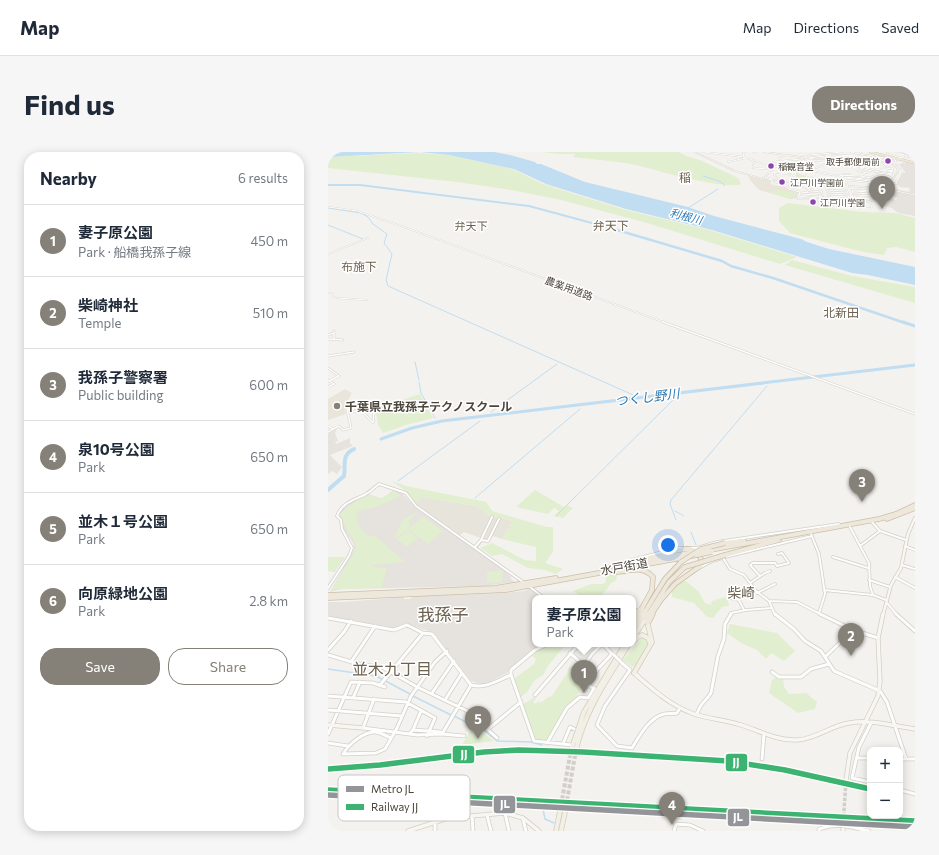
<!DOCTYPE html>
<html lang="en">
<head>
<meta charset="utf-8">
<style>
  body { margin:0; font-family:Commissioner,"Noto Sans JP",sans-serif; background:#f6f6f7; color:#1f2937 }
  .controls { position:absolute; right:12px; bottom:12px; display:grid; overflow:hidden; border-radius:8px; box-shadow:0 2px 10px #0003 }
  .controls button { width:36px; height:36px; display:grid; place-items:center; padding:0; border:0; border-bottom:1px solid #e0e1e3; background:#fff; color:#1f2937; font:20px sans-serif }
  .you { position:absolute; left:340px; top:393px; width:14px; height:14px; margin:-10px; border:3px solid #fff; border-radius:50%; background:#1a73e8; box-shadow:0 0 0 6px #1a73e833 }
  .badge { display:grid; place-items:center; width:26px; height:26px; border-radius:50%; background:#868178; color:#fff; font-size:13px; font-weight:700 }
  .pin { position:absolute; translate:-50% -33px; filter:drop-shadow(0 1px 2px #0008) }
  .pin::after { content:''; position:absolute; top:21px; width:14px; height:12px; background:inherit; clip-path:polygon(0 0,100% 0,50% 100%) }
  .popup { position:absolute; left:204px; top:443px; width:104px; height:52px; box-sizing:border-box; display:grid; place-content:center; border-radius:8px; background:#fff; filter:drop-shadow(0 1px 3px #0005); font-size:13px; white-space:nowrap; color:#747a83 }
  .popup b { font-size:15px; color:#1f2937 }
  .popup::after { content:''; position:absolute; left:50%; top:100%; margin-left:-8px; border:8px solid transparent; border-top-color:#fff }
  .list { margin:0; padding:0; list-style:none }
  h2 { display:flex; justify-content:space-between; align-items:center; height:52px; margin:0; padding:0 16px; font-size:17px }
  h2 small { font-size:13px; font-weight:400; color:#747a83 }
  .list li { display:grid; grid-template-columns:26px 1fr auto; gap:12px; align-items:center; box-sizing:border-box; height:72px; padding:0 16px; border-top:1px solid #e0e1e3 }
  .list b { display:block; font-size:15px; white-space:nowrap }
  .list p { margin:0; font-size:13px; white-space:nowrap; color:#747a83 }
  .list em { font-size:13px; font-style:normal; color:#747a83 }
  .actions { display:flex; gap:8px; padding:12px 16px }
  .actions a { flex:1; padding:9px 0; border:1px solid #868178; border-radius:16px; text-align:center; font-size:14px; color:#868178 }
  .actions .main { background:#868178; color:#fff }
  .map { position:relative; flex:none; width:587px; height:679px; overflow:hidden; border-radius:16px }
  header { display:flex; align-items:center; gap:24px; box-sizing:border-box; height:56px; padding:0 20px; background:#fff; border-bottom:1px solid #e0e1e3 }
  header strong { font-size:19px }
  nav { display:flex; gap:22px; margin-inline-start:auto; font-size:14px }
  .intro { display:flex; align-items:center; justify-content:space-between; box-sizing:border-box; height:96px; padding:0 24px }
  h1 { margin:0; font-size:28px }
  .button { padding:10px 18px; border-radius:16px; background:#868178; color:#fff; font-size:14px; font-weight:700 }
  main { display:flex; gap:24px; padding:0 24px }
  aside { flex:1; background:#fff; border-radius:16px; box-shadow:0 2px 10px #0003 }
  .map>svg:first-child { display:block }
</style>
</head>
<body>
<header>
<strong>Map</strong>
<nav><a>Map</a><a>Directions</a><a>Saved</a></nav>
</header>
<div class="intro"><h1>Find us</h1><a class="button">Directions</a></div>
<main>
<aside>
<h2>Nearby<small>6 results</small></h2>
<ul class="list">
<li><span class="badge">1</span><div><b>妻子原公園</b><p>Park · 船橋我孫子線</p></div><em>450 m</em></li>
<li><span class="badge">2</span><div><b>柴崎神社</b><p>Temple</p></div><em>510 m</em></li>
<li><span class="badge">3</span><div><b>我孫子警察署</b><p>Public building</p></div><em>600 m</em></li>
<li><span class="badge">4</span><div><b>泉10号公園</b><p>Park</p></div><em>650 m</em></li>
<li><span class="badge">5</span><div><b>並木１号公園</b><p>Park</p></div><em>650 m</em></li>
<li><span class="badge">6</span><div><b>向原緑地公園</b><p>Park</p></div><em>2.8 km</em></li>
</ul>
<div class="actions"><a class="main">Save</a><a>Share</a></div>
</aside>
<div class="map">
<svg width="587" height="679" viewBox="0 0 587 679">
  <rect width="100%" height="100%" fill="#f4f2ee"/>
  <!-- residential -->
  <path fill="#e7e4dc" d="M93,345l56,9 13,10 23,5 -11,18 -9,-3 -5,6 -5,-1 -5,7 -3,-2 6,-8 -17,-6 -4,3 -44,-31z"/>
  <!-- industrial -->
  <path fill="#e6e2de" d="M579,10l8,2v52l-17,-3 -6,-5 -14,-3 -3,-4 8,-5 13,4 1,-2 -3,-1 -3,-7 3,-1 15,3 1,-4 -10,-1 -3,-4v-3l2,-1 3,-6h4l-6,-9z
    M66,337l7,3 15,16 75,52 21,17 -2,1 4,4 -30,4 -143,3 -11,3 24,-43 -1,-6 -10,-15v-6l-4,-6 2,-6 16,-12 11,-4 15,5z
    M201,436l14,10h-8v46h10l-10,4 -28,25 -24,12 -12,-4 -37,-48 -28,-10 -10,5 -68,-12v-14h17l59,-5v2h7l1,-3h15l79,-3 19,-2z"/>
  <!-- education -->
  <path fill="#eae5da" d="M420,24l22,4 2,2 -2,1 3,2 13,2 1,2 11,3 -1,6 -6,1 -32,-9 -9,-10z
    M17,237l7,4 -6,11 1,4 -2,2 1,4 -18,6v-21z"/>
  <!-- green -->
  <path fill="#e1eecf" d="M214,0h137l7,4 14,4 38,18 3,6c-15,6 -79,-12 -97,-17 -22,-6 -48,-7 -71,-10l2,-3h-16z
    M91,1l29,2 64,14 31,15 28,9 55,17 83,20 88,27 -17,7 -133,-41 -86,-23 -50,-10 -54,-8 -129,-14v-11z
    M451,16l20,2 -3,2 2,1c8,4 35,8 39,3l4,4 -3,4 7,1 -8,-1 -6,-3 -12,2 -11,-1 1,-2h7l-10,-3 -2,3 -8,-2 1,-3 -3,-4 -6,-1 4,5 -7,-4 -5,-1z
    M444,37l15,2 10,3 -8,5 -18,-6z
    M460,51l74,9 33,1 20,5v34l-19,-5 -9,1 -3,7 -21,-3 -73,-19 -11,-12v-13z
    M464,108l60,16 63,11v16l-130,-38z
    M92,242l13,24 -27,7 -23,8 -5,-8 -2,-13 15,-6 -1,-2z
    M64,329l14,5 80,16 6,9 55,16h6v25l-8,11 18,6 -7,5 -12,-4 -16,-2 -26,-14 -10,2 -12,-8 12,-5 33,17 11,1v-14l-34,-8 11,-18 -23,-5 -13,-10 -56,-9 -5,7 -9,-12z
    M207,338l29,17 2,-2 7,3 -10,10 -9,-2 5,-5 -5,-3 -6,6 -32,-7z
    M66,339l7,5 -25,11 -18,4c-4,13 3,18 12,26l4,-2 29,25v2l-31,3 1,2 14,1 -5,19 -50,3 24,-42c0,-7 -6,-12 -9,-18 -3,-6 -4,-10 -7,-16l18,-15 10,-4 12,4z
    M89,360l1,1 -9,7v8l14,-11 20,14 -15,13 -20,-15 -12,9 -2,-2 3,-2v-4l7,-11z
    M80,378l10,8 -11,9 -10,-8z
    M0,405h17l-10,15 -7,-1z
    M174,418v12l-15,1v-11z
    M298,421l-1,2h-8l-1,6 -4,1 -12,16h-17l-10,-7 18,-7h12l3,-2v-7z
    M358,429l13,11 6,11 6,2 1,-4 13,-4 3,4 1,5 -7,1 -9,11 -6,-1 -13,-14 -22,-6v-6l8,-9z
    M402,472l47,9 18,18 -11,10 -13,-8 -5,6 -9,-9 -16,-7 -14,-10z
    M314,486l5,2 1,5 -12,20 -4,2 -9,-7z
    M224,492h14l-19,23 -3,7 -10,7 -6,10 -7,6 -7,-18 20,-15 2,-5 -5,-4 5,-4z
    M241,515h3l10,15 -1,7 -4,6 1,2 -11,11 -20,34 -12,-2 -12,-36 12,-7 1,2 -3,2 2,3 4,-3 1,2 10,-7 1,1 17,-25z
    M449,524h6l1,11 5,7 17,-1 11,9 -2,7 -17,4 -29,-20 3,-13z
    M144,576l12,5 9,8 -31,4z"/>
  <!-- parking -->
  <path fill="#e6e3df" d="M10,275l-3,6 3,8 -3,1 1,2 14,-6v5l3,3 -23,9 12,12 -5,7 -5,-3 -4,3v-41z"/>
  <!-- water -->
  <path fill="#c0ddf1" d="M0,0h166l16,3 25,7 2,2h4l44,18 103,25 26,9 87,23 6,3 22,7 86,18v18l-47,-10 -16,-2 -140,-43 -86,-21 -80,-25 -32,-15 -65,-14 -29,-3 -92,5z"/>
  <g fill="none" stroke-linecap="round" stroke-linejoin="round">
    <!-- stream-far1 -->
    <path stroke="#c0ddf1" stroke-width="1" d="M375,24l16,5 6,4 -1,1
      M0,56l33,5 7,4 5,7 14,10 -3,9 8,11 -6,26 2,6 252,112
      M360,56l30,-19
      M0,73l35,14
      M87,210l4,18
      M91,230l2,11 14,25
      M163,260l66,-48
      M70,329l82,-60
      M147,346l105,-89
      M347,359l9,5
      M228,364l120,-119
      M348,368l-6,-16 1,-4 96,-114
      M363,380l5,13"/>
    <!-- stream -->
    <path stroke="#c0ddf1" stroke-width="1.5" d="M0,517l48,7 34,18
      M85,544l38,19
      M126,564l32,16 11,9 34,1 11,3
      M215,657l2,10 9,4"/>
    <!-- river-far3 -->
    <path stroke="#c0ddf1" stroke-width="2" d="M0,33h32l169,21 74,20"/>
    <!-- river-far2 -->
    <path stroke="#c0ddf1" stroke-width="2.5" d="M272,73l122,36 9,5 42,12 132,45"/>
    <!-- river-far1 -->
    <path stroke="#c0ddf1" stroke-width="3" d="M575,170l12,4
      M53,287l31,-11 30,-7 473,-56"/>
    <!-- river -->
    <path stroke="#c0ddf1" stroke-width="4" d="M0,338l16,-14c2,-12 -3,-21 10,-27"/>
    <!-- secondary-tunnel -->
    <path stroke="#d2cfca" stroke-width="3.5" stroke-dasharray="3.5 1.5" stroke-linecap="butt" d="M515,674l3,-46"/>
    <!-- primary-tunnel -->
    <path stroke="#d2cfca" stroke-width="4" stroke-dasharray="4 2" stroke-linecap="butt" d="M232,659l11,-61
      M237,660l11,-62"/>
    <defs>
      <path id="street-far3" d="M376,0l40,5 23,8
        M523,0l8,2 2,-2
        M568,0h5
        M575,0l2,1
        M426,1l2,-1
        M582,1l3,1 -1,2
        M560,2l13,4
        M574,2l5,2h-4z
        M578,2l7,2 -6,1
        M504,3l29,1
        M416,5l-1,-4 2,-1
        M480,6l17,-2
        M572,6l4,-1 -1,-1
        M452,8l-1,-2 8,-3
        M465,9v2l5,1 -4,4
        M466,9l38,2
        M532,9l6,2
        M561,9h7l-2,-2
        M400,10l18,-4
        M427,10l-2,2v4l16,1
        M471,10l9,-3
        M530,10l1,2 21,1
        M540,12l-1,3h-6l14,3
        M523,13l10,2
        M566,13h5l2,2
        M443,14l37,4 25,-7 24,-1 6,-4
        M532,16l16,4 6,-2 4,-5 -8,-5h10
        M556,16l9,1
        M533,17l-3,2 9,2 3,-2
        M554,17l11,2
        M569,17h6l2,4
        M480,18l24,5 30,1
        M554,18l11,2
        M441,20l19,2 4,2 1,4
        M553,20l11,2
        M447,21l-1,2 9,7
        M550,21l13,2
        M515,22h6
        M512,23l5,3
        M464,24l4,-1 -1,-3 6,-3
        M533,24l15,3
        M543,25l8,-3
        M517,26l25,3
        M560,27l8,2
        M517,28l29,3
        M556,28l12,2
        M553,29l16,3 -1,-3 3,-2 -6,-1
        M541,30l21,-6 3,-7 -11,-9
        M479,31l-1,-2h3l-2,-1 -1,-6 2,-4
        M468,32l8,3
        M480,36h12
        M498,36l20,1v-2
        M482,37l11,1
        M498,38l21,1 1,2 -21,-1
        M482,39l12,1
        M524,39l19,1
        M472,40l-2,7h13l1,2 24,4 36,2
        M478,40l4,-2 -6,-3 5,-2 39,2 -3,-10 29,3
        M544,41l6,1
        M471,42l19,1
        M494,42l-22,-2 -12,-3v-3l-17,-5 1,-2 -7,-2 5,-6 -1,-2 2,-3 -4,-1 6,-3 27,-3 10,-4 32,-3
        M500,42l20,1 1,2 -21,-1
        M545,42l-20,-1 -1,-3 34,1 4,7
        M470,44l20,2
        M551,45h9
        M501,46l21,1 1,2
        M541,47l-14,-2 -1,-2 20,1
        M529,50l-1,-3 11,1 7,-3 -3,-6
        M542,50l2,5
        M0,55l29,4 47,16 262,96
        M0,102l40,-16
        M0,141h4l2,4 3,1 30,2"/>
      <path id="street-far2" d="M335,170l252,92
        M6,179v8
        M0,183l6,-2
        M0,187l15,1
        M0,204l26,-4
        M0,216l11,8 -10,5
        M0,228l6,4 -6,3
        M0,274l5,3 -5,3
        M5,277l6,-3 4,4 8,-2 -4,-19 8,3 2,-3h3l13,14 1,-10 16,-7"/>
      <path id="street-far1" d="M543,369l9,10
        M522,375l19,36 1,23 3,9
        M483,382l8,20 6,40 -6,19
        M153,388l7,1 11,-22
        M532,394l20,-15 26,9
        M577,394l10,4
        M147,395l6,-7 11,-23
        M350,396h19l20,-6 122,-18
        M505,405l35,11
        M395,406l7,11 14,6 12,16 13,10 6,14
        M574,413l13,4
        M274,418l4,-3 60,-16
        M366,419l16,-9 15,-5 87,-21
        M432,424l-10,-11 3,-2h22l2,3 12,-3 -7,-10 -4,1
        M567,425l20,11
        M541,428l21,7
        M422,431l15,-10 5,-2
        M202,435l14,11
        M0,436l21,-32 3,-8 -10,-19 -1,-9 -4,-4c5,-14 18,-16 29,-22 5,-3 9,-7 13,-10l27,9 10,13 107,76
        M496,438l49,5 13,5
        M429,441l18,-9
        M402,446l9,2 5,10
        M441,449l28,1 25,13
        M559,451l10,12
        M402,463l1,-2 15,-3 25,-2"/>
      <path id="street" d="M447,462l19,15 11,12 16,10 13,20 46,20 7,11 19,57
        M492,462l33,16 25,8
        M568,462l19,17
        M0,466l66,12 13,-5 16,8 9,1 39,51c15,4 27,-5 40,-10
        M220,492l-13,6 -24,20v5l23,66 38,4
        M275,492l9,10
        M0,498l16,-18 7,-11
        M242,501l8,7
        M0,503l34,10 20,2 35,20 63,30 5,4 1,7 11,10
        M497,505l28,-27
        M23,510l24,-36
        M294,511l8,7
        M302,518l-25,36 -8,19 20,21 15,2c8,-13 17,-30 32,-34 4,-1 9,0 13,-1l3,-5
        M444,520l7,5h22l10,-8 18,-5
        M264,526l-12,-7 12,-17 10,-10
        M52,533l43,-52
        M256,539l3,-6
        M104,541l22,-32
        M207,543l44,-51
        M0,544l78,6 29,16 -8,18
        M25,546l7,-16
        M46,547l-11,29 54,7 25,-1 22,2
        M117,548l17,-27
        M0,558l74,6
        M369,562c4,-13 8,-11 14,-21l7,-37 6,-17 1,-15 6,-10
        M160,577l33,-27
        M85,578l8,-19
        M82,581l3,-3 28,2 1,2
        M0,582l23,-52 22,1 12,4
        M114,582l29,-49
        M63,586c-4,-2 -10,-5 -15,-6 -12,-1 -27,12 -33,22l33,-1 9,-4 12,-21 14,-32 24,-34 12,-11
        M0,591l20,3
        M219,591l20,-35 13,-11 8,1 6,-10 -7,-3 10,-15 15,-16
        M235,592l7,-17 4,2
        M528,606h14
        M434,607l2,-25
        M572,607h15
        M542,630l-18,-4 7,-31 12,-24
        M572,638l15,4
        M177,661l4,18
        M159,663l4,16
        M144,664l1,15
        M195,667l3,12
        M107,671v8
        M346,679l2,-7 14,1 13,6
        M491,679v-2c20,-7 31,-2 50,2"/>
      <path id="secondary-far2" d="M367,0l40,19 25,7 36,5 86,5 33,7
        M436,0l52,7 61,-2 20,2
        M531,2l15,2
        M491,32l5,16
        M483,47l55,3 13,-3 -6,-15 20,-6 5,-6 -1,-4 -11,-10 2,-4 -1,-2"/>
      <path id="secondary-far1" d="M555,463l8,-30 10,-17 7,-34 7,-16"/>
      <path id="secondary" d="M306,521c18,16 37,33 60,41 15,5 32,6 47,11 19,6 36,16 56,15 19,-1 33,-14 52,-17 21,-4 44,3 66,6
        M0,573l35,3
        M518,628l4,-27 28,-57 2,-15 -2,-43 5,-24
        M515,677v2
        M80,679l40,-13 57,-5 18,5 16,13"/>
      <path id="primary" d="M305,486l13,-20
        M305,490l5,-5 4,-2 6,3 2,5
        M306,521l18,-31 -5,-21
        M243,598l13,-38 41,-68
        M248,598c9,-40 32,-72 53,-106
        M228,679l4,-20
        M233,679l4,-19"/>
      <path id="highway-far2" d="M542,0l45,11"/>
      <path id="highway-far1" d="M559,367l28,-11
        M397,391l19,-2
        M382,398l169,-31 17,-5 19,-9
        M397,403l54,-15
        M313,410l53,-10
        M299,413c19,-5 39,-13 58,-16 10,-1 19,7 15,17l-25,18 -14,16 -10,15
        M289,420c13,-2 27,-6 36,5l-1,13 -14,25
        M0,443l167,-7 61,-10
        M0,446l178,-8 191,-35
        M305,460l9,-3
        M315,463l22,-36 16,-17
        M320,463l21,-33 16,-15"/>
      <path id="highway" d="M318,466l3,-4
        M320,470l4,-8
        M305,472l6,-10
        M307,476l9,-14"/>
    </defs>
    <!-- street-far3 casing -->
    <use href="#street-far3" stroke="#d2d0cb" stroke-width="1.5"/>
    <!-- street-far2 casing -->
    <use href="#street-far2" stroke="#d2d0cb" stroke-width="2.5"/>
    <!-- street-far1 casing -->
    <use href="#street-far1" stroke="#d2d0cb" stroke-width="3.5"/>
    <!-- street casing -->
    <use href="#street" stroke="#d2d0cb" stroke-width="4.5"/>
    <!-- secondary-far2 casing -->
    <use href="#secondary-far2" stroke="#d3cfc5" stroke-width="1.5"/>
    <!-- secondary-far1 casing -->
    <use href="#secondary-far1" stroke="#d3cfc5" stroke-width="4"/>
    <!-- secondary casing -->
    <use href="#secondary" stroke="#d3cfc5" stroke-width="5"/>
    <!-- primary casing -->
    <use href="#primary" stroke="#d6cebb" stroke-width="5.5"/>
    <!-- highway-far2 casing -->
    <use href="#highway-far2" stroke="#ccbfa9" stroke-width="2.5"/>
    <!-- highway-far1 casing -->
    <use href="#highway-far1" stroke="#ccbfa9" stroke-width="5.5"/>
    <!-- highway casing -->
    <use href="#highway" stroke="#ccbfa9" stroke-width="7"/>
    <!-- street-far3 -->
    <use href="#street-far3" stroke="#fdfdfc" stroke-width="1"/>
    <!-- street-far2 -->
    <use href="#street-far2" stroke="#fdfdfc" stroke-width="1.5"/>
    <!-- street-far1 -->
    <use href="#street-far1" stroke="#fdfdfc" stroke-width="2"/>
    <!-- street -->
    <use href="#street" stroke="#fdfdfc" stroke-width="3"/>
    <!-- secondary-far2 -->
    <use href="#secondary-far2" stroke="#f7f6f1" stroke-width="1"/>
    <!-- secondary-far1 -->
    <use href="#secondary-far1" stroke="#f7f6f1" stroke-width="2.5"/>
    <!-- secondary -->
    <use href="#secondary" stroke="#f7f6f1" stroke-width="3.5"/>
    <!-- primary -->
    <use href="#primary" stroke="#f2efe6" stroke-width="4"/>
    <!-- highway-far2 -->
    <use href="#highway-far2" stroke="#ede8db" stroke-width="2"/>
    <!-- highway-far1 -->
    <use href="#highway-far1" stroke="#ede8db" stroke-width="4"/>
    <!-- highway -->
    <use href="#highway" stroke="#ede8db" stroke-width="5.5"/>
    <defs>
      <path id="street-bridge" d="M285,502l9,9"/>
      <path id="highway-bridge" d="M372,399l10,-1
        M369,403l15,-3
        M353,410l20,-13 24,-6
        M357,415l40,-12"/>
    </defs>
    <!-- street-bridge casing -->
    <use href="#street-bridge" stroke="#d2d0cb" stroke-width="4.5" stroke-linecap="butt"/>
    <!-- highway-bridge casing -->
    <use href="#highway-bridge" stroke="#ccbfa9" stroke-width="5.5" stroke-linecap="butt"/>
    <!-- street-bridge -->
    <use href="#street-bridge" stroke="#fdfdfc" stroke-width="3"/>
    <!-- highway-bridge -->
    <use href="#highway-bridge" stroke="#ede8db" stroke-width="4"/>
    <defs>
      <path id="rail-1" d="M0,617l52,-4 104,-13 35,-2 64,2 145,9 57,9 85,19
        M0,638l587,31"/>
    </defs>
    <!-- rail-1 casing -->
    <use href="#rail-1" stroke="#fff" stroke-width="8"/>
    <!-- rail-1 -->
    <use href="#rail-1" stroke="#3cb371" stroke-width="5.5"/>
    <defs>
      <path id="metro-1" d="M0,643l587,32"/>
    </defs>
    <!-- metro-1 casing -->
    <use href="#metro-1" stroke="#fff" stroke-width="8"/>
    <!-- metro-1 -->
    <use href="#metro-1" stroke="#939598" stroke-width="5.5"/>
  </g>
  <!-- markers -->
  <g fill="#8e44ad" stroke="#fff" stroke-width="1.5">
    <circle cx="560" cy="9" r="3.5"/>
    <circle cx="443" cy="14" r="3.5"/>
    <circle cx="454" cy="30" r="3.5"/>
    <circle cx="485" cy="50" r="3.5"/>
  </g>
  <circle fill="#868178" stroke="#fff" stroke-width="1.5" cx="9" cy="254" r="4"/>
  <g text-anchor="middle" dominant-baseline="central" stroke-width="3" stroke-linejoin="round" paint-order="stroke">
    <!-- far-bus labels -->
    <g font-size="9" fill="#4b4439" stroke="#fff" text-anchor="start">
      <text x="552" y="9" text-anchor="end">取手郵便局前</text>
      <text x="450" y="14">稲観音堂</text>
      <text x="462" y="30">江戸川学園前</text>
      <text x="492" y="50">江戸川学園</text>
    </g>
    <!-- far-street labels -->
    <g font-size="10" fill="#4b4439" stroke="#fff">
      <text transform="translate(241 136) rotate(20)">農業用道路</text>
    </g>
    <!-- far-water labels -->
    <g font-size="11" font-style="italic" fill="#2e7ab2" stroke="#fff">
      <text transform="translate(358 64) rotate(14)">利根川</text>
    </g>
    <!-- far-neighbourhood labels -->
    <g font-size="11" fill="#6e6250" stroke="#fff">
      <text x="143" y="73">弁天下</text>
    </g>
    <!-- far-quarter labels -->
    <g font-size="12" fill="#6e6250" stroke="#fff">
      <text x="357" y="25">稲</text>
      <text x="283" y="73">弁天下</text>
      <text x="31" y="114">布施下</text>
      <text x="513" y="160">北新田</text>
    </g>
    <!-- poi labels -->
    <g font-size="12" font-weight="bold" fill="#4b4439" stroke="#fff" text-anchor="start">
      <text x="17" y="254">千葉県立我孫子テクノスクール</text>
    </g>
    <!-- street labels -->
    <g font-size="12" fill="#4b4439" stroke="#fff">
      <text transform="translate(296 414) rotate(-10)">水戸街道</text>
    </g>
    <!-- water labels -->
    <g font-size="13" font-style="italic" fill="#2e7ab2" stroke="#fff">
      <text transform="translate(319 245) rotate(-7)">つくし野川</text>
    </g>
    <!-- quarter labels -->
    <g font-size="14" fill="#6e6250" stroke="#fff">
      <text x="413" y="440">柴崎</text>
    </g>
    <!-- near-neighbourhood labels -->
    <g font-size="16" fill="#6e6250" stroke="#fff">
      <text x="64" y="516">並木九丁目</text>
    </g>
    <!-- near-quarter labels -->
    <g font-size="17" fill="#6e6250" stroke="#fff">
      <text x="115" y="462">我孫子</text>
    </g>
  </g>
  <!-- legend -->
  <rect x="10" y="623" width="132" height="46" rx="6" fill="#fff" stroke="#c9c7c4" stroke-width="1"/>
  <rect x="18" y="634" width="18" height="6" fill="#939598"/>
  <rect x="18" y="652" width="18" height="6" fill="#3cb371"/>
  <g font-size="11" fill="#4b4439">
    <text x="43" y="641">Metro JL</text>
    <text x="43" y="659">Railway JJ</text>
  </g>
  <g stroke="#fff" stroke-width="1.5">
    <rect x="124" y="593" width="23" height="19" rx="4" fill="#3cb371"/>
    <rect x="397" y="601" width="23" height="19" rx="4" fill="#3cb371"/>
    <rect x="165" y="643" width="23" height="19" rx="4" fill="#939598"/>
    <rect x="399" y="656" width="23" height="19" rx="4" fill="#939598"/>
  </g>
  <g font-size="11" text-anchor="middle" font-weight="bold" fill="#fff">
    <text x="136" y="606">JJ</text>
    <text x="408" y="614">JJ</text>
    <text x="177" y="656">JL</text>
    <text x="410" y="669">JL</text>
  </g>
</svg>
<div class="controls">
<button>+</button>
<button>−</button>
</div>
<div class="you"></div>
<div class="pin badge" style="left:256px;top:541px">1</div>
<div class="popup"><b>妻子原公園</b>Park</div>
<div class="pin badge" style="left:523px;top:504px">2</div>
<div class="pin badge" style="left:534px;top:350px">3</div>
<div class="pin badge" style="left:344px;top:673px">4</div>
<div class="pin badge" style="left:150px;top:587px">5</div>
<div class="pin badge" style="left:554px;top:57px">6</div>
</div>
</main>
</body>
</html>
